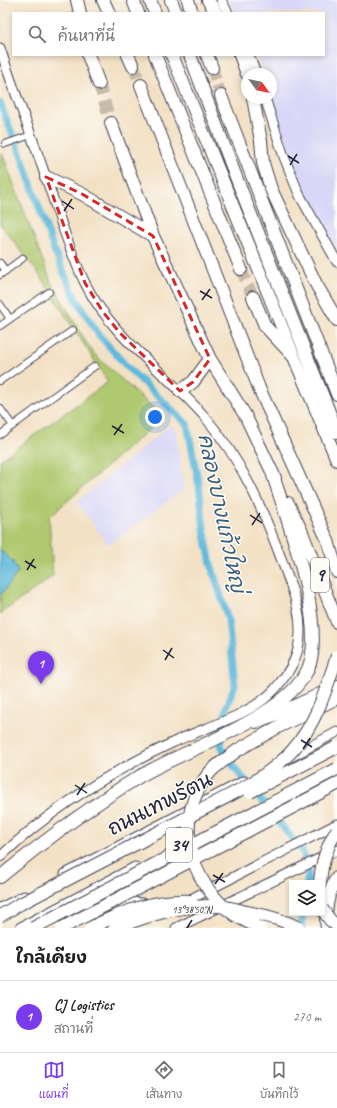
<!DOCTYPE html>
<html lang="th">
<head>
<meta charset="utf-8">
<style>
  body { margin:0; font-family:Caveat,"Playpen Sans Thai",sans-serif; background:#f2f2f2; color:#222 }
  .controls { position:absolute; right:12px; bottom:12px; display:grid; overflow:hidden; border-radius:0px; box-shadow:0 2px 6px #0003 }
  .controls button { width:36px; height:36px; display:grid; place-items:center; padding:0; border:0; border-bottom:1px solid #e0e0e0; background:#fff; color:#222; font:20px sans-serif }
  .compass { position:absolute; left:241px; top:68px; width:36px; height:36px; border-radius:50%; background:#fff; box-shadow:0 2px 6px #0003; rotate:123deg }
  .you { position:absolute; left:155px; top:417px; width:14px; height:14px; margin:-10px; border:3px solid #fff; border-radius:50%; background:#1a73e8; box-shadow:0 0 0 6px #1a73e833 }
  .badge { display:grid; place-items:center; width:26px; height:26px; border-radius:50%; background:#7c3aed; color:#fff; font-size:13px; font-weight:700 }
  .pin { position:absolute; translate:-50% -33px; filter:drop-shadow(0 1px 2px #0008) }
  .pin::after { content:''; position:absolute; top:21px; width:14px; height:12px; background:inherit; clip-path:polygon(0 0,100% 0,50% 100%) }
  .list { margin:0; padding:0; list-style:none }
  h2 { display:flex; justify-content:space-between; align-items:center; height:52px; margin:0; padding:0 16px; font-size:17px }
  h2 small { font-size:13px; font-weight:400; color:#767676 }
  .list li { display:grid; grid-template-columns:26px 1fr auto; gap:12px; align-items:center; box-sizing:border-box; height:72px; padding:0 16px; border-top:1px solid #e0e0e0 }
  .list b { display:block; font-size:15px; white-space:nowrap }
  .list p { margin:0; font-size:13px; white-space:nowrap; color:#767676 }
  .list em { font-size:13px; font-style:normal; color:#767676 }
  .icon { flex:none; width:22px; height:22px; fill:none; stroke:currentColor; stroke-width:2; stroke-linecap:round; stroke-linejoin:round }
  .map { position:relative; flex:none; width:337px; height:928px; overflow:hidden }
  .search { position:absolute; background:#fff; box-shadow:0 2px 6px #0003; left:12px; right:12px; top:12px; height:44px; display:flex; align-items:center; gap:10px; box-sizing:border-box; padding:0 14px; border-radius:0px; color:#767676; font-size:15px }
  .sheet { height:124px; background:#fff }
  nav { display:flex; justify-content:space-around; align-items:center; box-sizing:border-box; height:56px; border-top:1px solid #e0e0e0; background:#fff; font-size:11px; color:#767676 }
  nav a { display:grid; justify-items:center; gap:2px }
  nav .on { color:#7c3aed }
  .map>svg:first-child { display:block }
</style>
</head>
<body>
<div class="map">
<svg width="337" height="928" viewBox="0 0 337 928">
  <rect width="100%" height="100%" fill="#fdfcf7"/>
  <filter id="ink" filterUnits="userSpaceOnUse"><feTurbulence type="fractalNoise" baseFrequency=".025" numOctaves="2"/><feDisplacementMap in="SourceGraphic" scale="8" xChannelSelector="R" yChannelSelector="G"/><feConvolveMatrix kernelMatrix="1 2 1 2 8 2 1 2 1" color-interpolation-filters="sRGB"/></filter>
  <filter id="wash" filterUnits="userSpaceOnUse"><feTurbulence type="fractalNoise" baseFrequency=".012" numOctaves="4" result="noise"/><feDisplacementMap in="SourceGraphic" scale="16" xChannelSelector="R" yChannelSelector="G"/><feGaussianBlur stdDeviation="0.9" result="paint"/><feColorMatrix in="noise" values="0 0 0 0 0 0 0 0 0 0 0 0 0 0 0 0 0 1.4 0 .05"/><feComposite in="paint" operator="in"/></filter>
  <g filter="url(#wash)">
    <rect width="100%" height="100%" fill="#f3e1c5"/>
    <!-- built -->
    <path fill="#d9d7f7" d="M229,0h108v250l-45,-83 -21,-74v-19h-7l-7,-19h67v-42h-88z
      M171,424l5,7 8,58 -76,56 -31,-43z"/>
    <!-- green -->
    <path fill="#afc96f" stroke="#687655" d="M2,153l49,129 35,60 10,14 67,61 -114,100 4,59 -53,38v-18l18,-24 -6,-11 -12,-11v-90l108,-78 -69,-108 -39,-50v-68z"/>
    <!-- water -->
    <path fill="#5ebadc" stroke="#406e8c" d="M0,550l12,11 6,11 -18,24z"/>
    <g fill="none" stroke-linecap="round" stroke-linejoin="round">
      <!-- canal -->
      <path stroke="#5ebadc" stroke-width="7" d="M0,103l22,55 32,92 22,49 23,36 30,34 58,55 12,61 5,44 7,35 17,55 7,66 -9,23 -5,38 13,21 69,85 5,20 -1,11
        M301,928l2,-15"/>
    </g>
  </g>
  <g filter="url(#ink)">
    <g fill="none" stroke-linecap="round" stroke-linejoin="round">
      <!-- motorway-tunnel -->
      <path stroke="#c9bba9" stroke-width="12" stroke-dasharray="12 6" stroke-linecap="butt" d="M133,66l8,19
        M212,68l9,28
        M99,84l12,39
        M241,269l12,28"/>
      <defs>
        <path id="minor" d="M5,144l26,-9
          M0,263l6,8
          M0,275l23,-17
          M0,304l10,15
          M0,326l49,-34
          M0,381l73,-51
          M0,408l13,18
          M0,435l95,-69"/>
        <path id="secondary" d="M221,0l7,13
          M0,48c14,44 32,87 46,130 12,34 23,73 39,105 27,55 80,88 120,134 36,42 58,92 77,144 9,26 22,53 17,82 -2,18 -13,33 -24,46 -24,27 -71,38 -103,54 -62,29 -122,67 -172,114
          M249,55l7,19
          M265,98l19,59 15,37 38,68
          M289,758l48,-26
          M65,874l179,-93
          M185,902l152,-78
          M0,908l24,-12
          M176,928l161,-78"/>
        <path id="trunk" d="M119,901l29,4
          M21,928l114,-60"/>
        <path id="motorway" d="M77,0l3,13
          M103,0l6,13
          M133,0l5,13
          M150,0l5,13
          M171,0l5,13
          M188,0l4,13
          M208,0l8,13
          M88,55l11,29
          M128,55l5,11
          M155,55l86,214
          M172,55l122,302
          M190,55l44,117 103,260
          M207,55l5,13
          M240,55l7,19
          M141,85l118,303 69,153 9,31
          M221,96l116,298
          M253,98l8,43 2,22 8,26 45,95 21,36
          M111,123l42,113 13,28 44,95 35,56 30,63
          M46,177l36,17 71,42
          M253,297l12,29 29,31 43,103
          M180,391l13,-9 17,-23
          M288,503l13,27 36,92
          M256,722l24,-9 57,-27
          M238,750l40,-23 59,-29
          M0,877c44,-36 89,-70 137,-99 45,-28 149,-60 171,-109 19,-45 -22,-152 -36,-197
          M327,928c-3,-16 1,-37 10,-50"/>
      </defs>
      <!-- minor casing -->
      <use href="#minor" stroke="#413f50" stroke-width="8"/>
      <!-- secondary casing -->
      <use href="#secondary" stroke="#413f50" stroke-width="11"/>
      <!-- trunk casing -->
      <use href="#trunk" stroke="#413f50" stroke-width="13"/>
      <!-- motorway casing -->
      <use href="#motorway" stroke="#413f50" stroke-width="14"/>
      <!-- minor -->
      <use href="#minor" stroke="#fff" stroke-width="6"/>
      <!-- secondary -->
      <use href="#secondary" stroke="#fff" stroke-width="9"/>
      <!-- trunk -->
      <use href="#trunk" stroke="#fff" stroke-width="11"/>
      <!-- motorway -->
      <use href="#motorway" stroke="#fff" stroke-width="12"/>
      <defs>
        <path id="motorway-bridge" d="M238,750c-9,7 -19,13 -27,21 -40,45 -23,113 24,144 8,5 17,9 25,13
          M250,792l87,-45
          M320,883c1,-18 7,-37 17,-53
          M322,909l8,11 7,6
          M0,916l20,-12c54,-28 108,-56 162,-84 37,-20 80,-37 110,-69 24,-27 34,-61 45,-95
          M33,928l304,-159
          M62,928l275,-144
          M90,928c32,-16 64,-29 101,-27
          M115,928c31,-12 64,-23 98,-22 11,0 23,3 33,6 19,3 36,7 53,16"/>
      </defs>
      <!-- motorway-bridge casing -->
      <use href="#motorway-bridge" stroke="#413f50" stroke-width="14" stroke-linecap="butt"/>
      <!-- motorway-bridge -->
      <use href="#motorway-bridge" stroke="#fff" stroke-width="12"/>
    </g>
  </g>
  <!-- marked area -->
  <path fill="none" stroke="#d62828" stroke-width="3" stroke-dasharray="8 5" stroke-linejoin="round" d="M46,177l36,17 71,42 57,123 -17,23 -13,9 -60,-58 -17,-21 -18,-29z"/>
  <!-- ticks -->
  <path fill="none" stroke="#22223b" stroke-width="1.5" d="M288,156l11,7M290,165l7,-11M62,201l12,8M64,211l8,-12M200,291l12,7M202,300l8,-11M112,426l12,7M114,435l8,-11M250,515l12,8M252,525l8,-12M25,561l11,7M27,570l7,-11M163,650l11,8M165,660l7,-12M301,740l11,7M303,749l7,-11M75,785l12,8M77,795l8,-12M213,875l12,7M215,884l8,-11M187,928l5,-8"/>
  <g text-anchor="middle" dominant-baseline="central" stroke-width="3" stroke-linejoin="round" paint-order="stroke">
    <!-- shield labels -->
    <g fill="#fdfcf7" stroke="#646373" stroke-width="1">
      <rect x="311" y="558" width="18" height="34" rx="3"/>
      <rect x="166" y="828" width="26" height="34" rx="3"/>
    </g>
    <g font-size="19" font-weight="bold" fill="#22223b">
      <text x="320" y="575">9</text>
      <text x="179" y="845">34</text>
    </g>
    <!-- street labels -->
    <g font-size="20" fill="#22223b" stroke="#fdfcf7">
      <text transform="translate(160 804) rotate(-27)">ถนนเทพรัตน</text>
    </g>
    <!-- water labels -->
    <g font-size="21" font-style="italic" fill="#3a5f7b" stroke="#fdfcf7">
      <text transform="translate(222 513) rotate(78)">คลองบางแก้วใหญ่</text>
    </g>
  </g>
  <g font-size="10" text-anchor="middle" fill="#22223b" stroke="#fdfcf7" stroke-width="3" stroke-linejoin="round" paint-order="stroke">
    <text x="192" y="913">13°38'50"N</text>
  </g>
</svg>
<div class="controls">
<button><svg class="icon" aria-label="layers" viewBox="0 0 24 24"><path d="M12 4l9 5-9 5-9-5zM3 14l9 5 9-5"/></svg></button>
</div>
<svg class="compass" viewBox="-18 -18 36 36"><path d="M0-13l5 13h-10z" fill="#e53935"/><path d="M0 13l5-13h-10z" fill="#767676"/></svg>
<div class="you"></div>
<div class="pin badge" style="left:41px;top:684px">1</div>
<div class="search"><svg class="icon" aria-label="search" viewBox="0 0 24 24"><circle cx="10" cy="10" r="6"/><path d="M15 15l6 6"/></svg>ค้นหาที่นี่</div>
</div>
<section class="sheet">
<h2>ใกล้เคียง<small></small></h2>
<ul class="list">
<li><span class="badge">1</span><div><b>CJ Logistics</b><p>สถานที่</p></div><em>270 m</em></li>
</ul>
</section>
<nav>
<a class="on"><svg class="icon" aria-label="map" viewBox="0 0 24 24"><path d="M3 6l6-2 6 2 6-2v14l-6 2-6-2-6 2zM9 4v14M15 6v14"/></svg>แผนที่</a>
<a><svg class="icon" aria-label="directions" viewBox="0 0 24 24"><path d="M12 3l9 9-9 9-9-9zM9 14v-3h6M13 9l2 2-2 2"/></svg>เส้นทาง</a>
<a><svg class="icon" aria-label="saved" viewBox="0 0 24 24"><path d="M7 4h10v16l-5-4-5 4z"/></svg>บันทึกไว้</a>
</nav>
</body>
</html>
